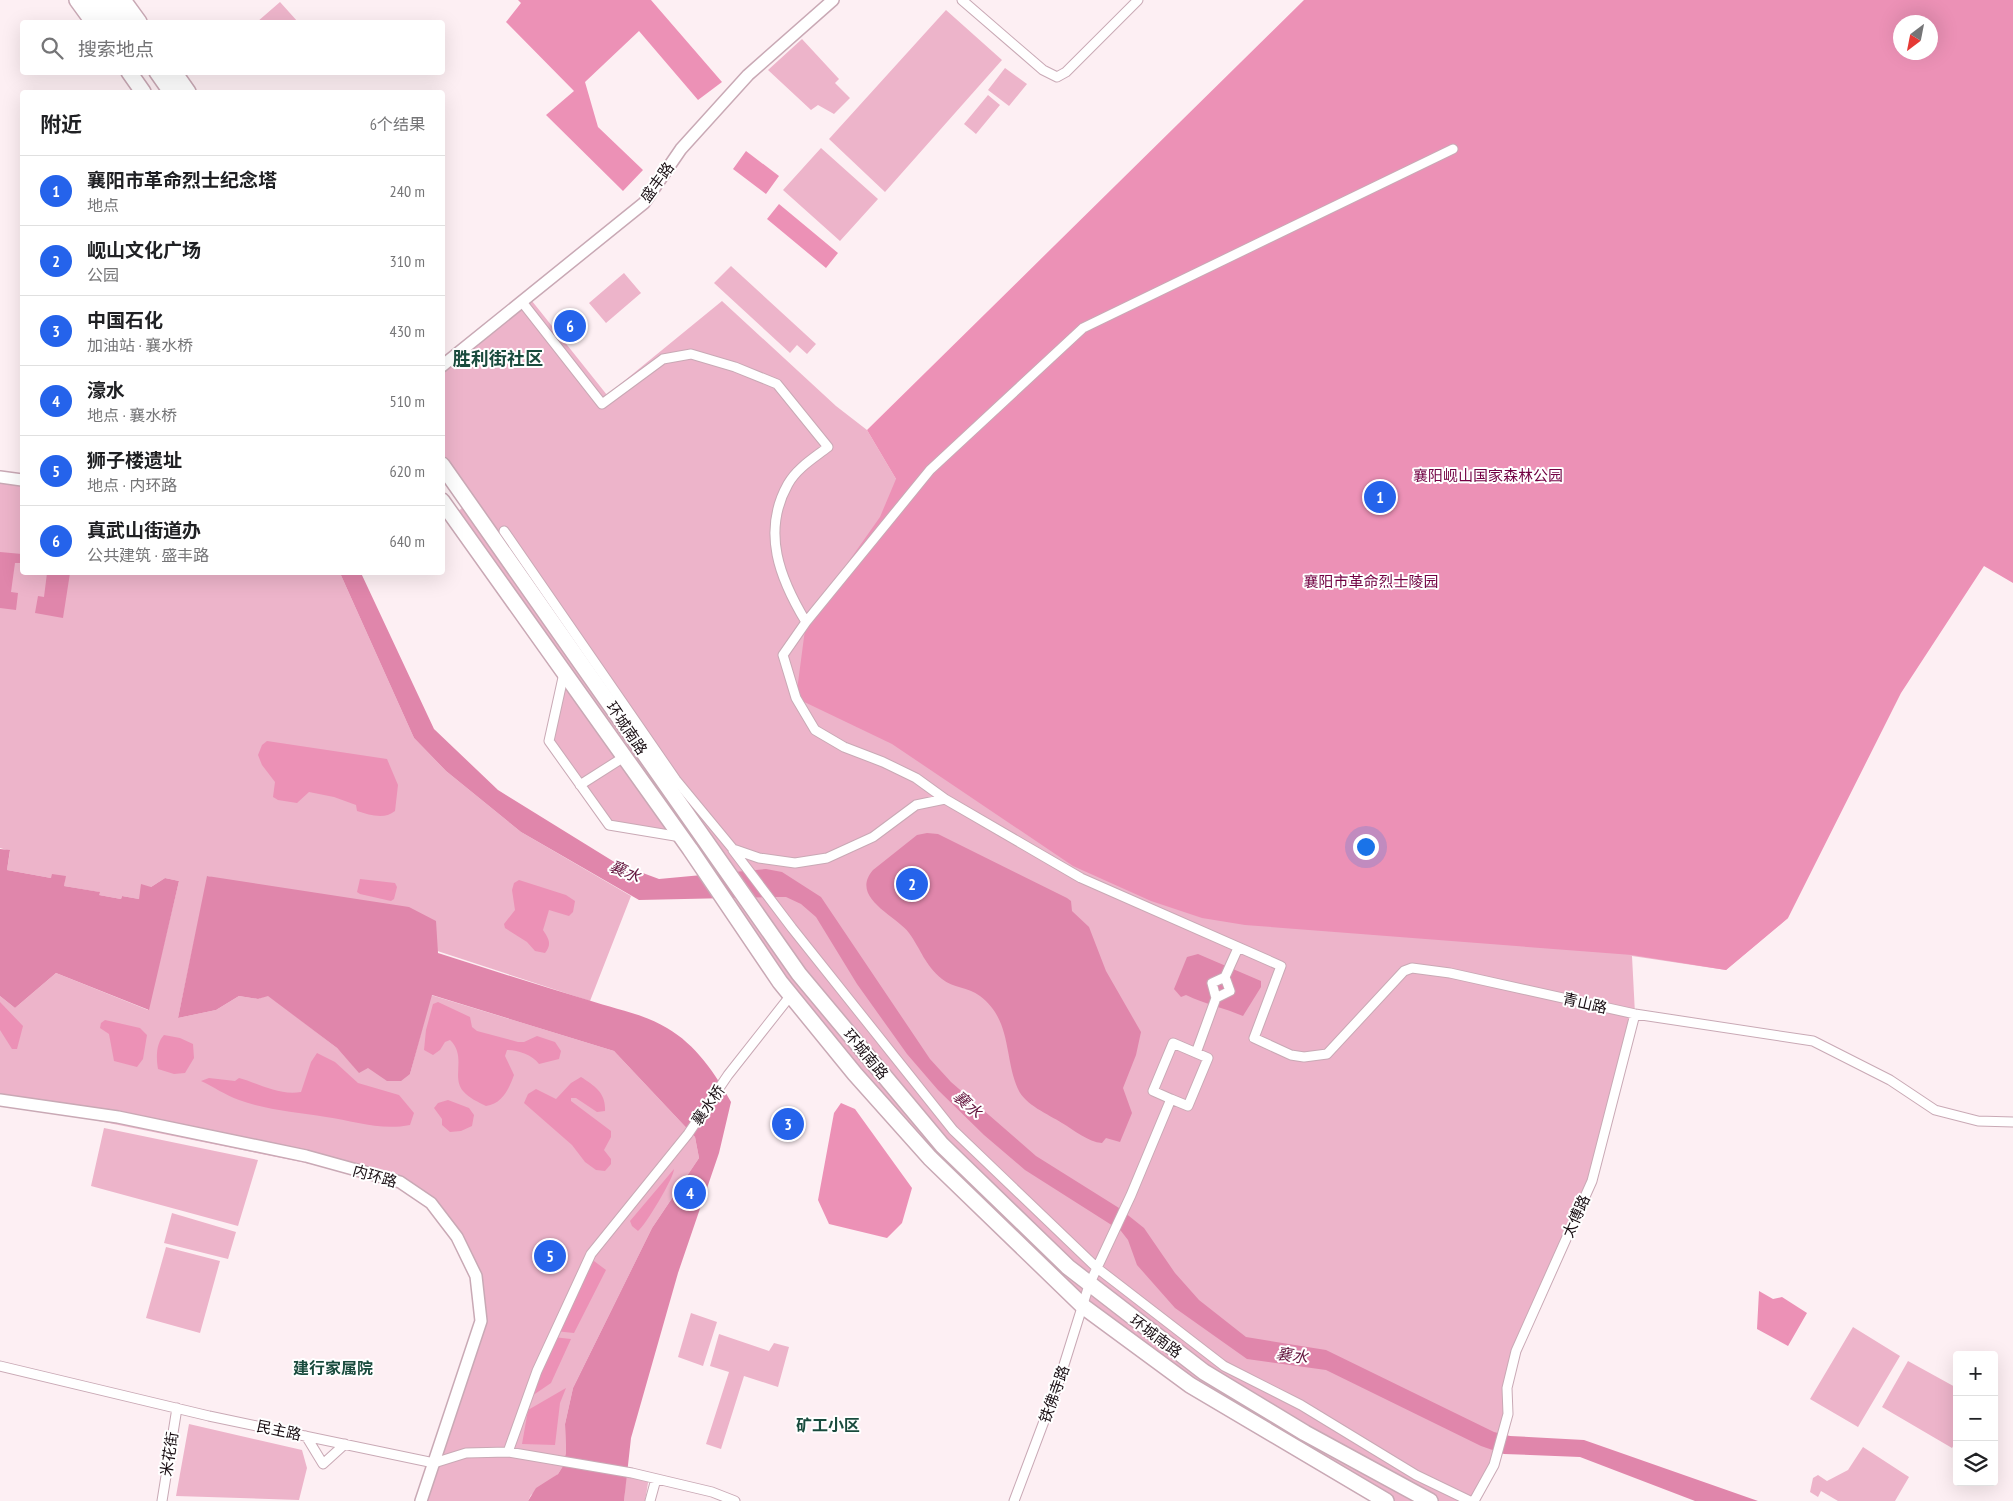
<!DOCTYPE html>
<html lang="zh">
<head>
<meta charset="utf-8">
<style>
  body { margin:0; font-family:"PT Sans Narrow","Noto Sans SC",sans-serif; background:#f6f6f6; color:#202124 }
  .controls { position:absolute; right:15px; bottom:15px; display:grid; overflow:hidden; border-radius:5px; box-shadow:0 5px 20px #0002 }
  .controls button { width:45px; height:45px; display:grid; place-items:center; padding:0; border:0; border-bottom:1px solid #e0e0e0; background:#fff; color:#202124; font:25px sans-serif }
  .compass { position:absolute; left:1893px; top:15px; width:45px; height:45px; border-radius:50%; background:#fff; box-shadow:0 5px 20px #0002; rotate:212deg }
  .you { position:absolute; left:1365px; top:846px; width:18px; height:18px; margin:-12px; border:4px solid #fff; border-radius:50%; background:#1a73e8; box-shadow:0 0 0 8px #1a73e833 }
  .badge { display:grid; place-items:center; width:32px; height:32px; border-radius:50%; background:#2563eb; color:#fff; font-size:16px; font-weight:700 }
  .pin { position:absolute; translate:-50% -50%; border:2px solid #fff; box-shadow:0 1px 5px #0006 }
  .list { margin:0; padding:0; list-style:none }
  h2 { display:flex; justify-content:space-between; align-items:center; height:65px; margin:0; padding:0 20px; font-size:21px }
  h2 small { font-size:16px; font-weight:400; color:#757577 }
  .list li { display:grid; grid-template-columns:32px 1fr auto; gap:15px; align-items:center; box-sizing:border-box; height:70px; padding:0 20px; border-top:1px solid #e0e0e0 }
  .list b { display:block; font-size:19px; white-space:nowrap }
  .list p { margin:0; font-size:16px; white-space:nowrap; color:#757577 }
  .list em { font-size:16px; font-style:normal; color:#757577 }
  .icon { flex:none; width:28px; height:28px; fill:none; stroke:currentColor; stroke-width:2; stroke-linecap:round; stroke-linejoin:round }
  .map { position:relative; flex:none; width:2013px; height:1501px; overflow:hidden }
  .search { position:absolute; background:#fff; box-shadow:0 5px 20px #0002; left:20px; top:20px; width:425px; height:55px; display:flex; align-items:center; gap:12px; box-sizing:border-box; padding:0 18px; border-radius:5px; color:#757577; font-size:19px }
  .panel { position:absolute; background:#fff; box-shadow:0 5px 20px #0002; left:20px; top:90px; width:425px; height:485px; border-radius:5px }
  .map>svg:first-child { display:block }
</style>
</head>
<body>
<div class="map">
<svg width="2013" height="1501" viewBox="0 0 2013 1501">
  <rect width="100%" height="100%" fill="#fdeff3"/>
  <!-- green -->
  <path fill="#edb4ca" d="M280,2l18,20h-41z
    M946,10l56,50 -117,132 -56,-53z
    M802,39l37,40 -4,4 15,15 -16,16 -16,-9 -7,5 -43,-40z
    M1005,68l22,16 -18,22 -21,-16z
    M988,95l12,10 -24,29 -12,-10z
    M821,148l57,51 -38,42 -57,-51z
    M731,266l85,78 -9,10 -10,-9 -7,8 -76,-70z
    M624,273l17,20 -35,30 -17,-20z
    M528,296l79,99 115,-94 114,105 31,24 29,49 892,439 -62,52 -94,-14 3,58 -43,167 -76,170 -9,36 3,17 -32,97h-92l-90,-52 -212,-142 -229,-233 -174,-237 -72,-12 -60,-84 15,-68 -111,-158 13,-10 -23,-36v-103z
    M0,477l22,3v92l318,1 74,165 32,33 75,61 110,64 -41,105 -382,-125 -30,142 38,-8 23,-14 19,3 10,-4 69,53 22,24 9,-5 19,13 23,-6 21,-79 183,56 81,86 4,21 -47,70 -79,160 -8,36 1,28 -3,14 -5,8 -27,21 -3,6h-107l60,-180 -5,-45 -45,-73 -31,-21 -400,-81v-105l15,12 41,-35 92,37 31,-129 -14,-3 -14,9 -12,12 -17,-3 -1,3 -22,-4v-3l-35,-6 1,-10 -14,2 -44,-8 3,-19 -10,-3z
    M104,1128l154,32 -20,66 -147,-40z
    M172,1213l64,19 -8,27 -64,-16z
    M166,1247l54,14 -20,72 -54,-15z
    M691,1313l26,9 -14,44 -25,-9z
    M1853,1327l47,29 -42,71 -48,-28z
    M719,1334l50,17 5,-8 15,4 -11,40 -34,-11 -23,73 -15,-5 23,-72 -19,-6z
    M1908,1361l49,27v52l-5,8 -70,-41z
    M189,1424l113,26 5,18 -8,32 -123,-4z
    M1863,1447l46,30 -14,24h-57l-17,-10 -3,6 -8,-5 3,-14 5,-3 9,6 21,-11z
    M626,1474l23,3 -4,24h-21z"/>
  <!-- forest -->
  <path fill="#ec91b6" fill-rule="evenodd" d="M518,0h133l71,82 -24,18 -59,-69 -54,51 13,45 45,43 -20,21 -77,-76 28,-24 -68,-69 15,-19z
    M1304,0h709v583l-29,-17 -83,127 -113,225 -62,52 -94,-15 -387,-30 -43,-7 -51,-17 -78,-35 -181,-122 -96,-46 10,-76 74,-105 16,-38 -29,-49zM1900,22h30v30h-30z
    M746,151l33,25 -13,18 -33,-25z
    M779,204l59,49 -12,15 -59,-49z
    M267,741l120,18 11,26 -3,26c-11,9 -25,4 -38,0l-1,-6 -22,-8 -25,-5 -12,11 -19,-3 -5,-3 2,-15 -13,-17 -4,-10 4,-10z
    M360,879l35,4 2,4 -3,12 -3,2 -31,-7 -3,-2z
    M519,880l47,15 9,6 -2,11 -4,4 -20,-6 -6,20c6,9 9,14 2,23l-10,-2 -8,-9 -22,-14 -1,-4 11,-14 -3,-20 2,-7z
    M0,1002l23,24 -6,23h-5l-12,-19z
    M438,1002l32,15 2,10 5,4 41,11h6l13,-6 18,6 6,9 -2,8 -20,5c-6,-9 -22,-14 -32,-14l-2,6 9,19c-5,14 -12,29 -28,31 -8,-4 -17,-8 -23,-15 -12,-14 4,-35 -13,-51l-5,2 -5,8 -7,5 -9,-5 2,-20 7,-26z
    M105,1020l35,8 7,7 -4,24 -6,8 -23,-6 -5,-27 -9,-6 1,-5z
    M164,1035l16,3 13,6 1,14 -9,15 -11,1 -16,-5c-2,-11 -2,-26 6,-34z
    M317,1053l18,9 23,21 41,12 15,18 -4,12c-29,6 -56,-4 -84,-8 -29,-5 -60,-7 -87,-17 -14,-5 -25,-13 -38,-19l8,-3 26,3 4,-3c19,5 40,18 62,14l10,-30z
    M581,1077c14,9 25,16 24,34l-8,1 -21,-14h-5v3l40,30v6l-7,13 7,9v5l-6,7 -9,-1 -11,-8 -13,-17 -48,-42 4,-9 8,-5 20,10 15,-16z
    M448,1100l21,8 5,7 -2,11 -11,5 -11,1 -8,-7v-6l-8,-11 4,-5z
    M841,1103l14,6 57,79 -10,35 -15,15 -58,-14 -11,-24 16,-87z
    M674,1169c0,9 -29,57 -36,62l-6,-5 -2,-5z
    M590,1258l16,12 -32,63 -19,-2z
    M1759,1291l14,8 9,-2 25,16 -19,33 -31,-17z
    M553,1337l18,2 -20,44 -25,17z
    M566,1388l-6,15 -5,42 -33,-1 6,-34z"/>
  <!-- water -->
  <path fill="#e086ab" d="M0,552l22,2v9h-7l-4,29 7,1 -2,17 -16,-2z
    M47,573h23l-7,45 -28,-5 3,-17 6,1z
    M340,573h21l73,156 64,61 118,73 43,16 107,-10 16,3 39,25 109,162 21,23 85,74 83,52 25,20 31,45 24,27 47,37 80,13 168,82 16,4 74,4 174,61h-63l-115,-44 -76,-3 -23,-8 -155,-76 -79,-11 -72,-51 -38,-43 -9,-25 -7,-9 -96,-61 -41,-35 -46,-45 -31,-36 -50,-70 -41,-67 -15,-13 -15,-7h-10l-137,3 -118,-68 -75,-61 -32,-33z
    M927,833l11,1 129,64 4,3 1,10 17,16 17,44 35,61 -5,23 -13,33 9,25 -12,29 -14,-4 -4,5c-14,-1 -28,-13 -40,-20 -14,-9 -37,-18 -44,-34 -14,-31 -6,-69 -38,-93 -12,-9 -27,-8 -38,-17 -18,-15 -20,-28 -33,-46 -12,-17 -60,-35 -36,-63l44,-35z
    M0,849l10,1 -3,20 44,8 1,-4 14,2 -2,10 36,6 -1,3 22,4 1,-3 17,3 2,-15 10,3 14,-9 14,3 -30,129 -93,-37 -41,35 -15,-12z
    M207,876l202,31 27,14 2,32c50,16 100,32 150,47 26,9 54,13 79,28 28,16 49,46 64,74l-12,51 -41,120 -47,165 -7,63h-96l8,-13 22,-14 5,-8 3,-14 -1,-28 8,-36 79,-160 47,-70 -4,-21 -81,-86 -182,-56 -22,79 -9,7h-14l-19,-13 -9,5 -22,-25 -69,-52 -10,3 -19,-3 -23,14 -38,8z
    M1198,954l63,27v6l-18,29c-19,-8 -38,-12 -57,-21l-5,2 -7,-8 13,-32z"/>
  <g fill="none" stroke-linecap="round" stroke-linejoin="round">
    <defs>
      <path id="street" d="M962,0l81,70 14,7 9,-5 72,-72
        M522,302l80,102 61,-45 28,-5 44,13 42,17 51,63c-14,11 -31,21 -40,37 -27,48 -8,95 18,138l-23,33 13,43 19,32 29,17 39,15 33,16 29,21 136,79 200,88 -27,72 37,17 13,2 23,-3 77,-83 8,-3 38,5 185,41 178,27 77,39 45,30 43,11 35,1
        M504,531l172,249 57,69
        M806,622l124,-152 153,-142 370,-179
        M564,673l-15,68 60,84 72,12
        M580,785l44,-28
        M733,849l26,9 36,5 32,-5 46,-21 43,-32 29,-6
        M733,850l59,78 161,202 144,138 127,98 77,39 115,70 54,26
        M1216,998l14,-7 -5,-14 13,-29
        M1196,1053l20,-55 -4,-15 13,-6
        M0,1366l209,50 225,47 32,-10 42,-1 124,21 80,19 23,9
        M306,1436l17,28 22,-20
        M508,1452l29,-81 54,-117 97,-120 40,-59 63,-80
        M162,1501l15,-93
        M650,1501l6,-22
        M1014,1501l44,-117 31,-99 42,-90 40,-96 17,7 20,-48 -35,-15 -20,48 18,8
        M1474,1501l20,-36 14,-51 -1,-26 9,-37 76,-170 43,-167"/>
      <path id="secondary" d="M442,366l202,-163 37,-54 67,-74 85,-75
        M0,477l22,3
        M0,1100l118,17 188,39 94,26 31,21 26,34 19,39 5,45 -60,180"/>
      <path id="highway" d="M77,0l16,22
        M90,0l16,22
        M106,0l16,22
        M123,0l16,22
        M129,72l14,20
        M157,72l14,20
        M174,72l14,20
        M442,465l357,509 143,171 126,122 136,105 101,61 125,68
        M442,501l248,348 90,133 75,92 75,84 154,149 106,78 196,116"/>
    </defs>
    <!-- street casing -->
    <use href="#street" stroke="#c9a9b5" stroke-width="11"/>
    <!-- secondary casing -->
    <use href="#secondary" stroke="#c9a9b5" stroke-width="14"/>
    <!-- highway casing -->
    <use href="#highway" stroke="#c9a9b5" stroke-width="18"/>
    <!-- street -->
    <use href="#street" stroke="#fff" stroke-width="9"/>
    <!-- secondary -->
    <use href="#secondary" stroke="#fff" stroke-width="11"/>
    <!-- highway -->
    <use href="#highway" stroke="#fff" stroke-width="15"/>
  </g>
  <g text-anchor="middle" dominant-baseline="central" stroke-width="4" stroke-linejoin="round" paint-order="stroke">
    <!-- street labels -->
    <g font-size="15" fill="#1a0f14" stroke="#fff">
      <text transform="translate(657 182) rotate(-54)">盛丰路</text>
      <text transform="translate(627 728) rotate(56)">环城南路</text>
      <text transform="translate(1585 1003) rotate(13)">青山路</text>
      <text transform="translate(866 1054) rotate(50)">环城南路</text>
      <text transform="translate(708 1105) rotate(-55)">襄水桥</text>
      <text transform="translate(375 1176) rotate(16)">内环路</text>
      <text transform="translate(1576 1216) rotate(-66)">太傅路</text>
      <text transform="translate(1156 1336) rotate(37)">环城南路</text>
      <text transform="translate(1054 1394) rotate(-70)">铁佛寺路</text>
      <text transform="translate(279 1430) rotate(12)">民主路</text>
      <text transform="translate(169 1454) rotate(-81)">米花街</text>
    </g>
    <!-- park labels -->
    <g font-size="15" fill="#710042" stroke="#fff">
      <text x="1488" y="475">襄阳岘山国家森林公园</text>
      <text x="1371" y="581">襄阳市革命烈士陵园</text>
    </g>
    <!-- water labels -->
    <g font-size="16" font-style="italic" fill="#65173f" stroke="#fff">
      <text transform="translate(625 871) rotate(23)">襄水</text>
      <text transform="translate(968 1104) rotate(41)">襄水</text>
      <text transform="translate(1292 1355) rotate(8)">襄水</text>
    </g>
    <!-- neighbourhood labels -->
    <g font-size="16" font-weight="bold" fill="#194b3d" stroke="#fff">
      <text x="333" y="1368">建行家属院</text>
      <text x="828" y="1425">矿工小区</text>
    </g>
    <!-- quarter labels -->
    <g font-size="18" font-weight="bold" fill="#194b3d" stroke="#fff">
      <text x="498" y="358">胜利街社区</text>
    </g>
  </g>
</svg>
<div class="controls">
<button>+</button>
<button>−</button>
<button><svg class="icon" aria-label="layers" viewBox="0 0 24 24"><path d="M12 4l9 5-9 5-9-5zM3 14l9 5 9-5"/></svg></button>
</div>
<svg class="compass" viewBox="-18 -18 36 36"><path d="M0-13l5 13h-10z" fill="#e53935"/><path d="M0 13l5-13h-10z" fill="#757577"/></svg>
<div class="you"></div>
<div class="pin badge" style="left:1380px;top:497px">1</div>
<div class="pin badge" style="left:912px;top:884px">2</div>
<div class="pin badge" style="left:788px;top:1124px">3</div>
<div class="pin badge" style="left:690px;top:1193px">4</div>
<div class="pin badge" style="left:550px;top:1256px">5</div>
<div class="pin badge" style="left:570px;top:326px">6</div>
<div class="search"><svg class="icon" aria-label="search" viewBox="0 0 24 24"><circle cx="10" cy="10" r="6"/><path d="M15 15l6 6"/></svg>搜索地点</div>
<section class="panel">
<h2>附近<small>6个结果</small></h2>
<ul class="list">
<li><span class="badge">1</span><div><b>襄阳市革命烈士纪念塔</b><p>地点</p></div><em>240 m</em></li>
<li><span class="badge">2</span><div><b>岘山文化广场</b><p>公园</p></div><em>310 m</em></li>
<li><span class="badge">3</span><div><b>中国石化</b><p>加油站 · 襄水桥</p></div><em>430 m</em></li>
<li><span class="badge">4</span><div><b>濠水</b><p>地点 · 襄水桥</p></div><em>510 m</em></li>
<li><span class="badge">5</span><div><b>狮子楼遗址</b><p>地点 · 内环路</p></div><em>620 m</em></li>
<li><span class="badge">6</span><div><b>真武山街道办</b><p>公共建筑 · 盛丰路</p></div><em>640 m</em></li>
</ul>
</section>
</div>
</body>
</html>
